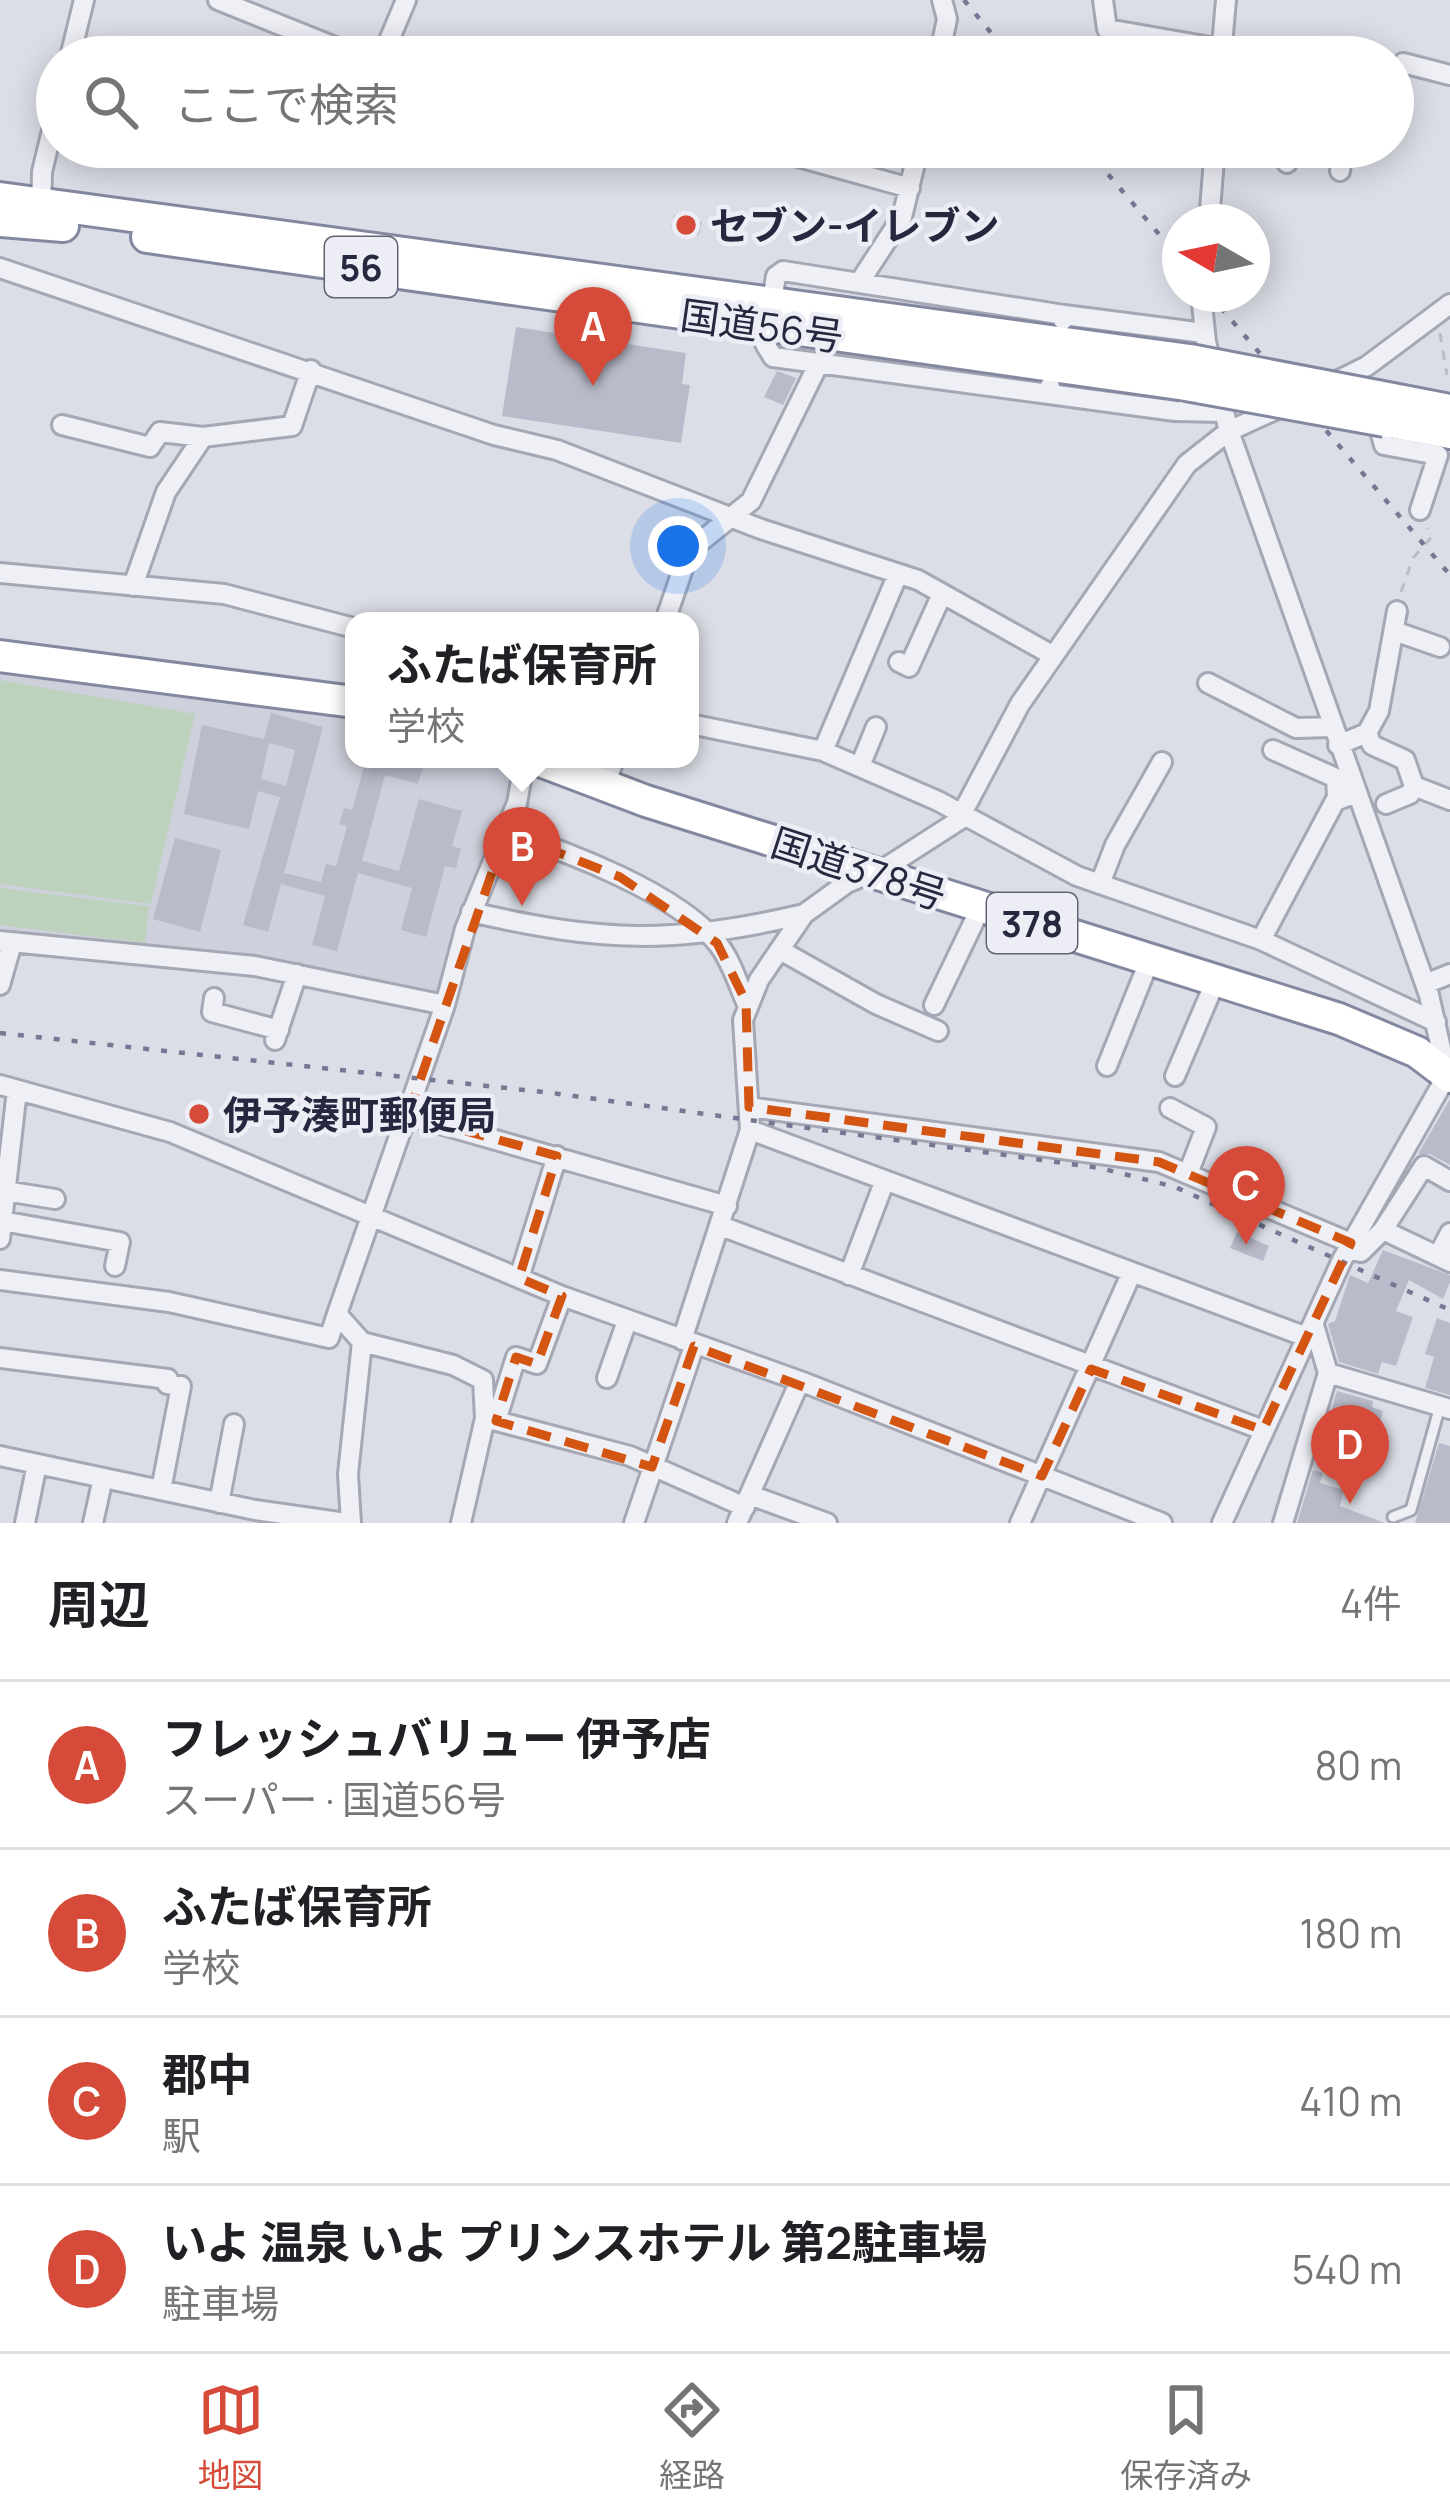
<!DOCTYPE html>
<html lang="ja">
<head>
<meta charset="utf-8">
<style>
  body { margin:0; font-family:Manrope,"Noto Sans JP",sans-serif; background:#f2f2f2; color:#202124 }
  .compass { position:absolute; left:1162px; top:204px; width:108px; height:108px; border-radius:50%; background:#fff; box-shadow:0 6px 30px #0003; rotate:279deg }
  .you { position:absolute; left:678px; top:546px; width:42px; height:42px; margin:-30px; border:9px solid #fff; border-radius:50%; background:#1a73e8; box-shadow:0 0 0 18px #1a73e833 }
  .badge { display:grid; place-items:center; width:78px; height:78px; border-radius:50%; background:#d54a38; color:#fff; font-size:39px; font-weight:700 }
  .pin { position:absolute; translate:-50% -99px; filter:drop-shadow(0 3px 6px #0008) }
  .pin::after { content:''; position:absolute; top:63px; width:42px; height:36px; background:inherit; clip-path:polygon(0 0,100% 0,50% 100%) }
  .popup { position:absolute; left:345px; top:612px; width:354px; height:156px; box-sizing:border-box; display:grid; place-content:center; border-radius:24px; background:#fff; filter:drop-shadow(0 3px 9px #0005); font-size:39px; white-space:nowrap; color:#757577 }
  .popup b { font-size:45px; color:#202124 }
  .popup::after { content:''; position:absolute; left:50%; top:100%; margin-left:-24px; border:24px solid transparent; border-top-color:#fff }
  .list { margin:0; padding:0; list-style:none }
  h2 { display:flex; justify-content:space-between; align-items:center; height:156px; margin:0; padding:0 48px; font-size:51px }
  h2 small { font-size:39px; font-weight:400; color:#757577 }
  .list li { display:grid; grid-template-columns:78px 1fr auto; gap:36px; align-items:center; box-sizing:border-box; height:168px; padding:0 48px; border-top:3px solid #e0e0e0 }
  .list b { display:block; font-size:45px; white-space:nowrap }
  .list p { margin:0; font-size:39px; white-space:nowrap; color:#757577 }
  .list em { font-size:39px; font-style:normal; color:#757577 }
  .icon { flex:none; width:66px; height:66px; fill:none; stroke:currentColor; stroke-width:2; stroke-linecap:round; stroke-linejoin:round }
  .map { position:relative; flex:none; width:1450px; height:1523px; overflow:hidden }
  .search { position:absolute; background:#fff; box-shadow:0 6px 30px #0003; left:36px; right:36px; top:36px; height:132px; display:flex; align-items:center; gap:30px; box-sizing:border-box; padding:0 42px; border-radius:66px; color:#757577; font-size:45px }
  .sheet { height:828px; background:#fff }
  nav { display:flex; justify-content:space-around; align-items:center; box-sizing:border-box; height:168px; border-top:3px solid #e0e0e0; background:#fff; font-size:33px; color:#757577 }
  nav a { display:grid; justify-items:center; gap:6px }
  nav .on { color:#d54a38 }
  .map>svg:first-child { display:block }
</style>
</head>
<body>
<div class="map">
<svg width="1450" height="1523" viewBox="0 0 1450 1523">
  <rect width="100%" height="100%" fill="#dcdee7"/>
  <!-- built -->
  <path fill="#ced0dc" d="M0,665l354,45v49h148l15,6 -2,23 -47,109 -26,92 -12,4 -430,-59z"/>
  <!-- green -->
  <path fill="#bdd2bd" d="M0,680l195,34 -44,190 -151,-20z
    M0,888l149,18 -4,37 -145,-18z"/>
  <!-- building -->
  <path fill="#b9bbca" fill-rule="evenodd" d="M674,215l28,7 -3,13 -28,-8z
    M516,327l170,26 -4,31 8,1 -9,58 -179,-27z
    M777,371l19,7 -13,27 -19,-8z
    M271,713l52,14 -39,146 37,9 5,-18 10,2 11,-40 -8,-2 5,-16 8,2 14,-51h59l-7,25 -33,-9 -23,86 37,10 20,-72 43,12 -10,35 9,3 -5,19 -11,-2 -19,71 -25,-7 11,-42 -54,-15 -21,78 -25,-6 13,-49 -44,-12 -13,48 -25,-7 37,-128 -22,-6 -9,38 -65,-15 18,-89 62,14zM269,743l26,7 -9,36 -25,-7z
    M175,838l46,12 -21,82 -47,-13z
    M1450,1099v66l-20,-11h-12z
    M1237,1232l32,14 -6,15 -33,-13z
    M1383,1250l67,25v7l-7,17 -34,-19 -13,31 17,6 -17,49 -14,-4 -4,12 -39,-12 -11,-38 7,-3 15,-46 18,8z
    M1437,1318l13,5v72l-25,-7 9,-31 -9,-3z
    M1337,1391l36,10 -1,6 11,4 -11,36 -49,-10z
    M1439,1443l11,3v77h-35z
    M1313,1470l10,3 -3,10 24,7 -4,16 45,17h-88z"/>
  <g fill="none" stroke-linecap="round" stroke-linejoin="round">
    <defs>
      <path id="service" d="M1393,1517l18,-7 29,-104"/>
      <path id="minor" d="M218,0l142,57
        M1103,0l4,29 115,20
        M70,57l14,-57
        M382,57l24,-57
        M939,57l8,-38 -5,-19
        M1221,57l5,-57
        M1319,57v-1
        M1348,57v-1
        M1403,63l47,12
        M762,147l148,41
        M1287,163l2,-16
        M1340,171l3,-24
        M41,212l1,-40 15,-63
        M1209,222l6,-75
        M0,268l494,167 63,15 204,79 157,51 134,75
        M859,283l43,-66 17,-70
        M1201,294l5,48 23,89 200,564 17,76
        M1064,315l140,18
        M1050,386l-1,8 -276,-37 -8,-13 11,-68 7,-5 281,44 -1,5
        M1327,386l40,-20 83,-62
        M1049,394l126,17 48,1
        M1375,414l9,31 54,10 -18,55
        M62,425l88,22 10,-15 43,5
        M0,573l224,21 130,34
        M133,586l33,-94 37,-55 89,-11 19,-56
        M665,621l24,-70 62,-50 68,-138
        M1394,631l46,16
        M899,662l10,5 33,-73
        M1208,683l88,45 36,-1
        M690,724l133,27 115,50 139,75 184,64 175,82
        M1367,733l5,12 33,15 9,26 -4,8 -24,10
        M1338,745l29,-12 12,-22 18,-100
        M1273,750l63,28 1,19
        M823,751l75,-177
        M860,766l16,-39
        M606,784l8,-25
        M1414,786l36,14
        M506,832c60,19 172,61 212,112 13,16 20,40 28,58
        M1100,884l15,-39 47,-83
        M471,912c130,30 203,33 333,2
        M1261,940l74,-139 21,-8
        M0,941l255,25 190,39
        M780,950l96,54 62,27
        M1425,984l25,-10
        M0,985l12,-42
        M214,998l-2,14 67,18
        M934,1005l47,-98
        M275,1040l22,-66
        M1107,1066l43,-107
        M1175,1076l41,-96
        M0,1085l170,47 392,164 238,85 362,142
        M749,1107l410,55 192,81
        M1170,1108l36,19 -17,44
        M408,1115l319,91
        M750,1130l554,206
        M5,1191l50,8
        M1227,1191l12,-30
        M2,1221l118,21 -5,24
        M721,1226l542,204
        M1383,1230l41,-64 26,15
        M0,1239l17,-149
        M1348,1249l13,3 22,-22 67,32
        M1438,1256l12,-23
        M849,1275l36,-95
        M519,1278l38,-122
        M0,1280l169,22 160,36 8,-24
        M682,1340l68,-210 -7,-110 16,-40 45,-66 43,-31 41,-17 70,-45 62,-117 167,-240 42,-33 57,-26
        M362,1342l91,23 30,15 2,38 -24,105
        M0,1358l168,21 -1,5 14,2 -20,104
        M1328,1373l122,36
        M607,1378l20,-57
        M485,1418l145,38 115,51
        M496,1421l20,-64 21,7 25,-68
        M0,1456l255,54 91,13
        M750,1495l77,28
        M219,1503l15,-79
        M25,1523l12,-59
        M93,1523l10,-45
        M351,1523l-3,-49 14,-132 -25,-28 108,-309 20,-76 52,-126 8,-44
        M634,1523l60,-177
        M737,1523l63,-142
        M1020,1523l112,-251
        M1222,1523l120,-263 108,-190
        M1283,1523l45,-150 -14,-48"/>
      <path id="trunk" d="M0,198l1190,162
        M0,221l63,5
        M147,237l1039,148
        M1377,396l73,14
        M1385,421l65,12
        M0,656l354,46
        M535,759l111,42 693,218 78,33 33,25"/>
    </defs>
    <!-- service casing -->
    <use href="#service" stroke="#a5a7b4" stroke-width="15"/>
    <!-- minor casing -->
    <use href="#minor" stroke="#a5a7b4" stroke-width="24"/>
    <!-- trunk casing -->
    <use href="#trunk" stroke="#83879f" stroke-width="36"/>
    <!-- path -->
    <path stroke="#babcc6" stroke-width="3" stroke-dasharray="9 9" stroke-linecap="butt" d="M1440,333l7,42
      M1401,592l12,-34 17,-19 -3,-11"/>
    <!-- service -->
    <use href="#service" stroke="#eff0f6" stroke-width="9"/>
    <!-- minor -->
    <use href="#minor" stroke="#eff0f6" stroke-width="18"/>
    <!-- trunk -->
    <use href="#trunk" stroke="#fff" stroke-width="30"/>
    <!-- rail -->
    <path stroke="#757892" stroke-width="4.5" stroke-dasharray="6 12" stroke-linecap="butt" d="M964,0l47,57
      M1085,147l95,112
      M1209,294l241,281
      M0,1033l552,60 548,75 75,19 275,123"/>
    <defs>
      <path id="trunk-bridge" d="M1190,360l187,36
        M1186,385l199,36"/>
    </defs>
    <!-- trunk-bridge casing -->
    <use href="#trunk-bridge" stroke="#83879f" stroke-width="36" stroke-linecap="butt"/>
    <!-- trunk-bridge -->
    <use href="#trunk-bridge" stroke="#fff" stroke-width="30"/>
  </g>
  <!-- marked area -->
  <path fill="none" stroke="#d45411" stroke-width="9" stroke-dasharray="24 15" stroke-linejoin="round" d="M506,832l114,45 97,66 29,59 3,105 410,55 192,81 -88,187 -172,-61 -49,107 -348,-130 -42,121 -156,-46 20,-64 21,7 25,-68 -43,-18 38,-122 -149,-41z"/>
  <!-- markers -->
  <g fill="#d54a38" stroke="#ecedf5" stroke-width="4.5">
    <circle cx="686" cy="225" r="12"/>
    <circle cx="199" cy="1114" r="12"/>
  </g>
  <g text-anchor="middle" dominant-baseline="central" stroke-width="9" stroke-linejoin="round" paint-order="stroke">
    <!-- shield labels -->
    <g fill="#ecedf5" stroke="#616375" stroke-width="3">
      <rect x="325" y="237" width="72" height="60" rx="9"/>
      <rect x="987" y="893" width="90" height="60" rx="9"/>
    </g>
    <g font-size="36" font-weight="bold" fill="#25283e">
      <text x="361" y="267">56</text>
      <text x="1032" y="923">378</text>
    </g>
    <!-- poi labels -->
    <g font-size="39" font-weight="bold" fill="#25283e" stroke="#ecedf5" text-anchor="start">
      <text x="710" y="225">セブン-イレブン</text>
      <text x="223" y="1114">伊予湊町郵便局</text>
    </g>
    <!-- street labels -->
    <g font-size="39" fill="#25283e" stroke="#ecedf5">
      <text transform="translate(762 325) rotate(8)">国道56号</text>
      <text transform="translate(859 868) rotate(18)">国道378号</text>
    </g>
  </g>
</svg>
<svg class="compass" viewBox="-18 -18 36 36"><path d="M0-13l5 13h-10z" fill="#e53935"/><path d="M0 13l5-13h-10z" fill="#757577"/></svg>
<div class="you"></div>
<div class="pin badge" style="left:593px;top:386px">A</div>
<div class="pin badge" style="left:522px;top:906px">B</div>
<div class="popup"><b>ふたば保育所</b>学校</div>
<div class="pin badge" style="left:1246px;top:1245px">C</div>
<div class="pin badge" style="left:1350px;top:1504px">D</div>
<div class="search"><svg class="icon" aria-label="search" viewBox="0 0 24 24"><circle cx="10" cy="10" r="6"/><path d="M15 15l6 6"/></svg>ここで検索</div>
</div>
<section class="sheet">
<h2>周辺<small>4件</small></h2>
<ul class="list">
<li><span class="badge">A</span><div><b>フレッシュバリュー 伊予店</b><p>スーパー · 国道56号</p></div><em>80 m</em></li>
<li><span class="badge">B</span><div><b>ふたば保育所</b><p>学校</p></div><em>180 m</em></li>
<li><span class="badge">C</span><div><b>郡中</b><p>駅</p></div><em>410 m</em></li>
<li><span class="badge">D</span><div><b>いよ 温泉 いよ プリンスホテル 第2駐車場</b><p>駐車場</p></div><em>540 m</em></li>
</ul>
</section>
<nav>
<a class="on"><svg class="icon" aria-label="map" viewBox="0 0 24 24"><path d="M3 6l6-2 6 2 6-2v14l-6 2-6-2-6 2zM9 4v14M15 6v14"/></svg>地図</a>
<a><svg class="icon" aria-label="directions" viewBox="0 0 24 24"><path d="M12 3l9 9-9 9-9-9zM9 14v-3h6M13 9l2 2-2 2"/></svg>経路</a>
<a><svg class="icon" aria-label="saved" viewBox="0 0 24 24"><path d="M7 4h10v16l-5-4-5 4z"/></svg>保存済み</a>
</nav>
</body>
</html>
